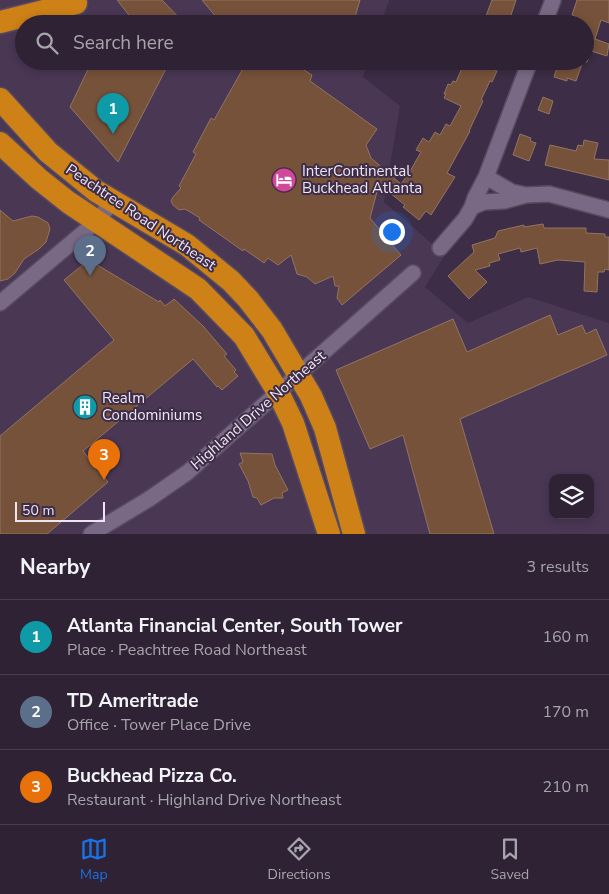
<!DOCTYPE html>
<html lang="en">
<head>
<meta charset="utf-8">
<style>
  body { margin:0; font-family:"Nunito Sans",sans-serif; background:#3a2f40; color:#f1f3f6 }
  .controls { position:absolute; right:15px; bottom:15px; display:grid; overflow:hidden; border-radius:10px; box-shadow:0 2px 8px #0003 }
  .controls button { width:45px; height:45px; display:grid; place-items:center; padding:0; border:0; border-bottom:1px solid #493f4f; background:#2e2234; color:#f1f3f6; font:25px sans-serif }
  .scale { position:absolute; left:15px; bottom:12px; width:90px; box-sizing:border-box; padding-left:5px; border:2px solid #ede4f4; border-top:0; font-size:14px; line-height:18px; white-space:nowrap; color:#ede4f4; -webkit-text-stroke:4px #3d2d46; paint-order:stroke }
  .you { position:absolute; left:391px; top:231px; width:18px; height:18px; margin:-12px; border:4px solid #fff; border-radius:50%; background:#1a73e8; box-shadow:0 0 0 8px #1a73e833 }
  .badge { display:grid; place-items:center; width:32px; height:32px; border-radius:50%; background:#1a73e8; color:#fff; font-size:16px; font-weight:700 }
  .pin { position:absolute; translate:-50% -41px; filter:drop-shadow(0 1px 2px #0008) }
  .pin::after { content:''; position:absolute; top:26px; width:18px; height:15px; background:inherit; clip-path:polygon(0 0,100% 0,50% 100%) }
  .list { margin:0; padding:0; list-style:none }
  h2 { display:flex; justify-content:space-between; align-items:center; height:65px; margin:0; padding:0 20px; font-size:21px }
  h2 small { font-size:16px; font-weight:400; color:#a7a4ac }
  .list li { display:grid; grid-template-columns:32px 1fr auto; gap:15px; align-items:center; box-sizing:border-box; height:75px; padding:0 20px; border-top:1px solid #493f4f }
  .list b { display:block; font-size:19px; white-space:nowrap }
  .list p { margin:0; font-size:16px; white-space:nowrap; color:#a7a4ac }
  .list em { font-size:16px; font-style:normal; color:#a7a4ac }
  .icon { flex:none; width:28px; height:28px; fill:none; stroke:currentColor; stroke-width:2; stroke-linecap:round; stroke-linejoin:round }
  .map { position:relative; flex:none; width:609px; height:534px; overflow:hidden }
  .search { position:absolute; background:#2e2234; box-shadow:0 2px 8px #0003; left:15px; right:15px; top:15px; height:55px; display:flex; align-items:center; gap:12px; box-sizing:border-box; padding:0 18px; border-radius:28px; color:#a7a4ac; font-size:19px }
  .sheet { height:290px; background:#2e2234 }
  nav { display:flex; justify-content:space-around; align-items:center; box-sizing:border-box; height:70px; border-top:1px solid #493f4f; background:#2e2234; font-size:14px; color:#a7a4ac }
  nav a { display:grid; justify-items:center; gap:2px }
  nav .on { color:#1a73e8 }
  .map>svg:first-child { display:block }
</style>
</head>
<body>
<div class="map">
<svg width="609" height="534" viewBox="0 0 609 534">
  <rect width="100%" height="100%" fill="#3d2d46"/>
  <!-- built -->
  <path fill="#493754" fill-rule="evenodd" d="M0,0h389l-8,24h-357v37h344l-5,16 37,29 -16,96 61,53 -20,32 43,36 60,-26 81,26v211h-609zM553,478h37v37h-37z"/>
  <!-- building -->
  <path fill="#77523b" stroke="#927462" d="M117,0h45l23,24h-49z
    M202,0h158l-7,24h-131z
    M492,0h24l-8,24h-25z
    M577,0h32v23l-8,-3 -6,19 14,5 -2,12 -16,-5 -4,11h-2v-38h-12l3,-7 -4,-2z
    M92,61h78l-52,101 -48,-55z
    M258,61h25l13,9 3,-3 13,8 -2,6 67,48 -11,16 5,13 30,26 8,-11 12,-21 -5,-2 7,-12 6,4 6,-10 5,3 6,-11 4,2 11,-20 -17,-8 2,-4h-2l4,-10 3,1 2,-4 3,1 9,-21h35l-5,9 2,1 -5,11 -2,-1 -9,19 2,1 -14,30h1l-23,42 8,4 -24,38 -5,-4 -7,9 -16,-13 2,-2 -26,-21 -9,34 31,37 -59,50 -5,-7 2,-12h-4l-2,-10 -18,8 -8,-7 -10,-3 -6,-19 -13,10 -10,-7 -4,5 -20,-14 -1,2 -44,-31 1,-2 -15,-9 -6,1 -6,-5 -2,-4 2,-4 8,-9 -2,-2 17,-32 -3,-2 18,-34 3,2 31,-55z
    M559,61h24l-7,20 -9,-3v3l-13,-4z
    M543,97l10,4 -4,13 -11,-4z
    M520,134l11,4 -1,3 6,2 -7,18 -16,-6z
    M584,140l14,3 -4,16 15,1v20l-64,-15 5,-20 26,6 2,-6 5,1z
    M0,210l13,11 19,-5 6,1 10,6 2,6 -4,13 -7,7 -15,10 -9,14 -7,6 -8,2z
    M543,224l1,4h42v5l19,1v3h4v33l-4,-1 -1,3h-6l-1,20 -13,-1 1,-29 -27,-2 -18,4 -3,-16 -16,4 -1,-4 -22,6 2,6 -11,3 1,3 -15,4 12,12 -18,17 -21,-23 26,-24 -2,-7 23,-7 3,-7 26,-6v2z
    M89,260l70,42 1,-2 5,6 9,-7 29,27 24,28 -3,2 12,14 -2,2 4,4 -16,14 -4,-4 -1,1 -24,-28 -110,92 25,31 -61,52h-47v-98l114,-96 -50,-60z
    M550,315l8,20 24,-10 4,9 10,-5 11,26 -147,64 34,115h-64l-27,-99 -33,14 -34,-79 117,-51 14,33z
    M240,453l32,1 3,11 13,25 -6,3 1,5h-9l-13,7 -4,-7 -4,-1 -5,-16 -9,-17 4,-2z"/>
  <g fill="none" stroke-linecap="round" stroke-linejoin="round">
    <defs>
      <path id="minor" d="M544,24l9,-24
        M486,177l26,15 14,3
        M472,207l12,-5 20,-1 22,-6 23,-1 60,16
        M440,248l25,-29 7,-12 3,-9 11,-21 44,-116
        M0,303l96,-81 17,-21
        M91,534l58,-35 39,-27 225,-199"/>
      <path id="highway" d="M0,22l76,-19
        M0,99l48,53 48,39 91,54 44,36 17,18 24,31 39,66 14,32 29,106
        M0,143l39,36 29,23 130,87 46,47 34,56 15,31 36,111"/>
    </defs>
    <!-- minor casing -->
    <use href="#minor" stroke="#584b60" stroke-width="18"/>
    <!-- highway casing -->
    <use href="#highway" stroke="#584b60" stroke-width="25"/>
    <!-- minor -->
    <use href="#minor" stroke="#7a6985" stroke-width="15"/>
    <!-- highway -->
    <use href="#highway" stroke="#cd8117" stroke-width="22"/>
  </g>
  <!-- icons -->
  <defs>
    <symbol id="hotel-disc" viewBox="-11 -11 22 22"><circle r="9.5" fill="#d1479c" stroke="#3d2d46"/><path d="M-6-4.5h1.5V1H6V5H4.5V3h-9V5H-6ZM-4 0a1.8 1.8 0 1 1 3.6 0ZM.5 0V-2.5h3Q6-2.5 6 0Z" fill="#fff"/></symbol>
    <symbol id="building-disc" viewBox="-11 -11 22 22"><circle r="9.5" fill="#0f9aa8" stroke="#3d2d46"/><path d="M-4-6H4V6H1V3H-1V6H-4ZM-2.5-4.3h1.7v1.8h-1.7ZM.8-4.3h1.7v1.8H.8ZM-2.5-1h1.7V.8h-1.7ZM.8-1h1.7V.8H.8Z" fill="#fff"/></symbol>
  </defs>
  <g fill-rule="evenodd">
    <use href="#hotel-disc" x="270" y="166" width="28" height="28"/>
    <use href="#building-disc" x="71" y="393" width="28" height="28"/>
  </g>
  <g text-anchor="middle" dominant-baseline="central" stroke-width="4" stroke-linejoin="round" paint-order="stroke">
    <!-- poi labels -->
    <g font-size="15" fill="#ede4f4" stroke="#3d2d46" text-anchor="start">
      <text x="302" y="171">InterContinental<tspan x="302" dy="17">Buckhead Atlanta</tspan></text>
      <text x="102" y="398">Realm<tspan x="102" dy="17">Condominiums</tspan></text>
    </g>
    <!-- street labels -->
    <g font-size="15" fill="#ede4f4" stroke="#3d2d46">
      <text transform="translate(141 217) rotate(34)">Peachtree Road Northeast</text>
      <text transform="translate(258 410) rotate(-41)">Highland Drive Northeast</text>
    </g>
  </g>
</svg>
<div class="controls">
<button><svg class="icon" aria-label="layers" viewBox="0 0 24 24"><path d="M12 4l9 5-9 5-9-5zM3 14l9 5 9-5"/></svg></button>
</div>
<div class="scale">50 m</div>
<div class="you"></div>
<div class="pin badge" style="left:113px;top:134px;background:#0f9aa8">1</div>
<div class="pin badge" style="left:90px;top:276px;background:#5c6f8a">2</div>
<div class="pin badge" style="left:104px;top:480px;background:#e8710a">3</div>
<div class="search"><svg class="icon" aria-label="search" viewBox="0 0 24 24"><circle cx="10" cy="10" r="6"/><path d="M15 15l6 6"/></svg>Search here</div>
</div>
<section class="sheet">
<h2>Nearby<small>3 results</small></h2>
<ul class="list">
<li><span class="badge" style="background:#0f9aa8">1</span><div><b>Atlanta Financial Center, South Tower</b><p>Place · Peachtree Road Northeast</p></div><em>160 m</em></li>
<li><span class="badge" style="background:#5c6f8a">2</span><div><b>TD Ameritrade</b><p>Office · Tower Place Drive</p></div><em>170 m</em></li>
<li><span class="badge" style="background:#e8710a">3</span><div><b>Buckhead Pizza Co.</b><p>Restaurant · Highland Drive Northeast</p></div><em>210 m</em></li>
</ul>
</section>
<nav>
<a class="on"><svg class="icon" aria-label="map" viewBox="0 0 24 24"><path d="M3 6l6-2 6 2 6-2v14l-6 2-6-2-6 2zM9 4v14M15 6v14"/></svg>Map</a>
<a><svg class="icon" aria-label="directions" viewBox="0 0 24 24"><path d="M12 3l9 9-9 9-9-9zM9 14v-3h6M13 9l2 2-2 2"/></svg>Directions</a>
<a><svg class="icon" aria-label="saved" viewBox="0 0 24 24"><path d="M7 4h10v16l-5-4-5 4z"/></svg>Saved</a>
</nav>
</body>
</html>
